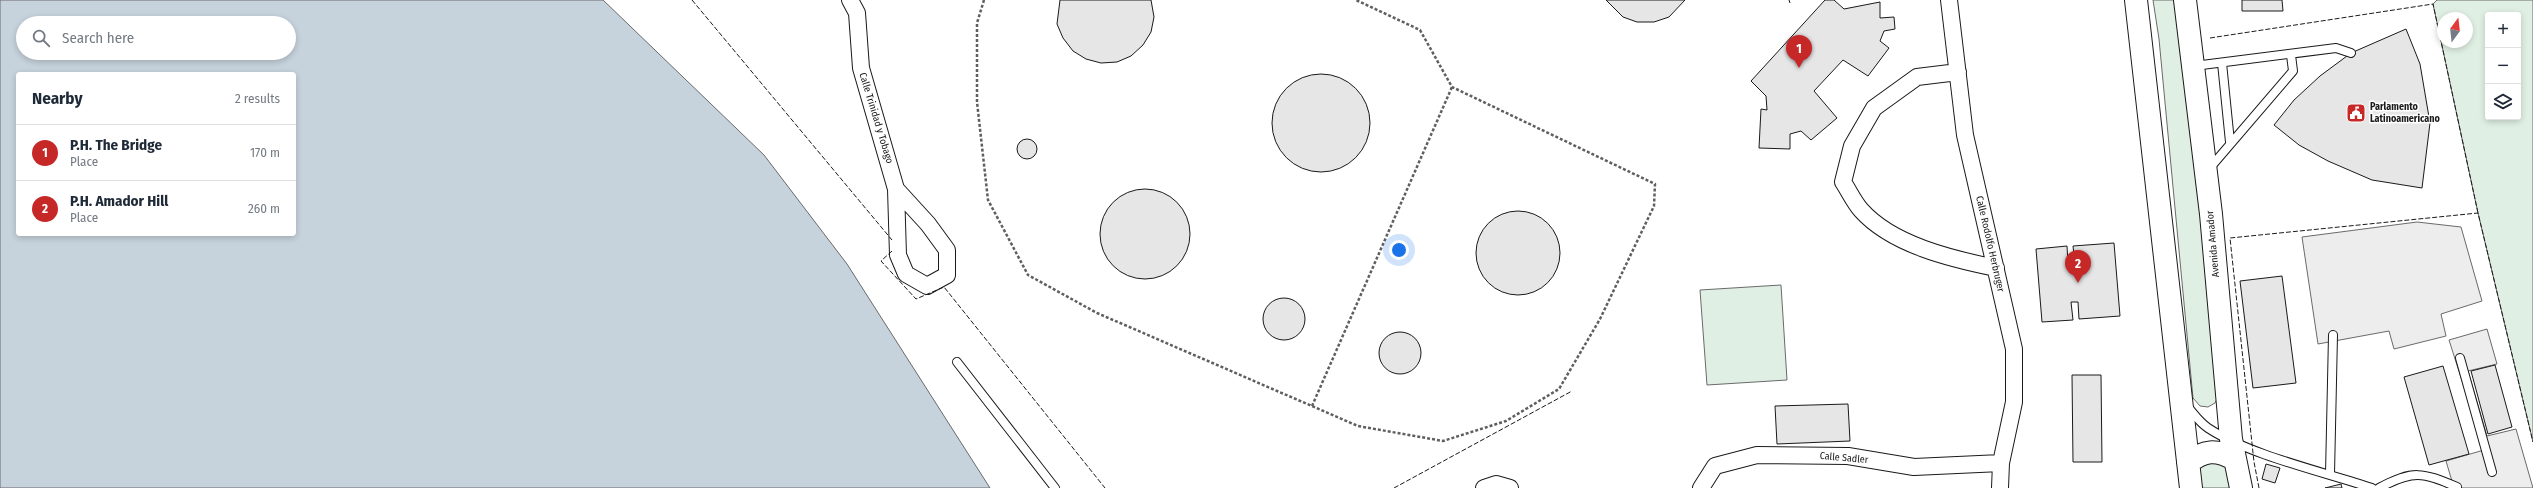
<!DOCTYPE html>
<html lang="en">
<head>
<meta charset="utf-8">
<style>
  body { margin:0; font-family:"Fira Sans Condensed",sans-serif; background:#f6f6f7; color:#1f2937 }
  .controls { position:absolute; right:12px; top:12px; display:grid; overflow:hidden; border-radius:4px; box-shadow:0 2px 6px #0003 }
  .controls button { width:36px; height:36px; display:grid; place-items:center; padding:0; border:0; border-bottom:1px solid #e0e1e3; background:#fff; color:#1f2937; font:20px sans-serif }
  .compass { position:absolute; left:2437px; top:12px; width:36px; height:36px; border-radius:50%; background:#fff; box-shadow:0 2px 6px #0003; rotate:15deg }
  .you { position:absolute; left:1399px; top:250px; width:14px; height:14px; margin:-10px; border:3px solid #fff; border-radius:50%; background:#1a73e8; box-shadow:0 0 0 6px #1a73e833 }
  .badge { display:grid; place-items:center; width:26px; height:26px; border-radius:50%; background:#c62828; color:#fff; font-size:13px; font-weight:700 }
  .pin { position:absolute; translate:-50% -33px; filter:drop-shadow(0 1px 2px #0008) }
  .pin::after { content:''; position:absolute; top:21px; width:14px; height:12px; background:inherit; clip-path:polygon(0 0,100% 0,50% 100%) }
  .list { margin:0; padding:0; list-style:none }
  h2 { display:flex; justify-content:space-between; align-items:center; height:52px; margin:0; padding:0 16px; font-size:17px }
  h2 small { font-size:13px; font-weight:400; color:#747a83 }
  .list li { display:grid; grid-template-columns:26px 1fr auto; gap:12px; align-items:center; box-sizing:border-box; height:56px; padding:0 16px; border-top:1px solid #e0e1e3 }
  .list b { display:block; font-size:15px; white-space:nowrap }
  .list p { margin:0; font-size:13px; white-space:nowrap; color:#747a83 }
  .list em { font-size:13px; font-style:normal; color:#747a83 }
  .icon { flex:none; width:22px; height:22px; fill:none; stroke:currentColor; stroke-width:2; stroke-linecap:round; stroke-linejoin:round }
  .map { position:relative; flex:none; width:2533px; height:488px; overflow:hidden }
  .search { position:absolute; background:#fff; box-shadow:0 2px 6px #0003; left:16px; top:16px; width:280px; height:44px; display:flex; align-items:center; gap:10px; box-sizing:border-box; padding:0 14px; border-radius:22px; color:#747a83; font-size:15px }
  .panel { position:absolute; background:#fff; box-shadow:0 2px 6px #0003; left:16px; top:72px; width:280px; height:164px; border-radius:4px }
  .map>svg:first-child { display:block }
</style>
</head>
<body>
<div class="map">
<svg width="2533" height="488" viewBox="0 0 2533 488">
  <rect width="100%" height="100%" fill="#fff"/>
  <!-- green -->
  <path fill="#e0efe3" stroke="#6a6a6a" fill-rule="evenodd" d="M2153,0h24l19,156 23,239 -4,8 -7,4 -8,-1 -7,-8 -34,-359z
    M2437,0h96v442l-55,-229 -45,-209zM2488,15h30v102h-30zM2443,18h24v24h-24z
    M1781,285l6,95 -80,5 -7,-95z
    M2209,462l15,2 5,8 5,16h-34l-3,-22z"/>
  <!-- parking -->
  <path fill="#ededed" stroke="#6a6a6a" d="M2417,222l44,5 21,74 -41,13 5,22 -52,13 -5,-18 -71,13 -16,-107z
    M2487,329l10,35 -29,7 19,65 29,-7 17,59h-79l-8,-27 38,-11 -35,-110z"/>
  <!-- water -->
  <path fill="#c6d2dc" stroke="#6a6a6a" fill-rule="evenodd" d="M0,0h603l161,155 83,109 143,224h-990zM23,23h266v30h-266zM18,74h276v160h-276z"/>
  <!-- building -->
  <path fill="#e6e6e6" stroke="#1a1a1a" d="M1060,0h91l3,17 -3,15 -8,13 -12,11 -14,6 -16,1 -15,-4 -13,-8 -10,-13 -6,-14z
    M1606,0h79l-16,17 -15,5h-17l-14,-5z
    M1825,0h9l10,9 36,-7v16l14,-1 1,12 -11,2 -4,10 9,7 -21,28 -25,-16 -29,31 23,27 -26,22 -10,-9 -11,3v15l-31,-1 2,-39 6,1 -1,-14 -15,-15z
    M2242,0h40l1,11h-41z
    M2406,29l14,35 10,59 -8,65 -50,-8 -44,-19 -29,-16 -25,-20 20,-25 26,-24 31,-23z
    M1272 123a49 49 0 1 1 98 0a49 49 0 1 1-98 0Z
    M1017 149a10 10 0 1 1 20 0a10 10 0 1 1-20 0Z
    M1100 234a45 45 0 1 1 90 0a45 45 0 1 1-90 0Z
    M1476 253a42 42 0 1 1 84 0a42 42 0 1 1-84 0Z
    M2114,243l6,73 -41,3 -1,-17h-7l2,18 -31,2 -6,-73 31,-3 1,18 7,-1 -2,-17z
    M2282,276l14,107 -43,5 -13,-107z
    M1263 319a21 21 0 1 1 42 0a21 21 0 1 1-42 0Z
    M1379 353a21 21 0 1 1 42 0a21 21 0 1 1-42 0Z
    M2495,365l17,62 -24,7 -17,-63z
    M2443,366l26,88 -40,11 -25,-88z
    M2072,375h29l1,87h-29z
    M1848,404l2,37 -73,3 -2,-38z
    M2266,464l14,4 -5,15 -13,-4z
    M2341,484l1,4h-17z"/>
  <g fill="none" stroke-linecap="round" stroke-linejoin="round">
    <defs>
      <path id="lane" d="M2222,63l8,79
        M2194,66l142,-18 15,5
        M2209,169l84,-98 -2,-16
        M2460,358l32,114
        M957,362l98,126
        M2187,406c7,8 12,16 21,22 41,27 116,44 164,60
        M2330,474l3,-139
        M2379,488c34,-18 43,-16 78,-1"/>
      <path id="street" d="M850,0l7,13 4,55 35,121 2,66 8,19 21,12 20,-11v-25l-19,-26 -32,-35
        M1949,0l16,135 49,214v53l-13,61 -1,25
        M1958,72l-41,5 -43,31 -22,38 -9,36c6,9 11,20 18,28 31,35 91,49 135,58
        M1484,488l12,-4 14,4
        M1701,488l14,-22 42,-11 91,1 66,11 87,-4"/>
      <path id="secondary" d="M2136,0l55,488
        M2185,0l26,214 20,225 10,49
        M2188,463c16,-13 28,-14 46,-4"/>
    </defs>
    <!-- lane casing -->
    <use href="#lane" stroke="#1a1a1a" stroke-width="10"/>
    <!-- street casing -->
    <use href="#street" stroke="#1a1a1a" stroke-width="18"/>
    <!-- secondary casing -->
    <use href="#secondary" stroke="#1a1a1a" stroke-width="24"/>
    <!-- path -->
    <path stroke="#5f5f5f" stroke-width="2.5" stroke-dasharray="3 2" stroke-linecap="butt" d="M984,0l-7,23v79l11,98 40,75 69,38 261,113 85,15 63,-20 53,-32 41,-70 54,-113 1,-22 -203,-97 -32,-57 -64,-30
      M1312,406l140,-319"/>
    <!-- lane -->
    <use href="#lane" stroke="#fff" stroke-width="8"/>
    <!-- street -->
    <use href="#street" stroke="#fff" stroke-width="16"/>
    <!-- secondary -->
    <use href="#secondary" stroke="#fff" stroke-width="22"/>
    <!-- fence -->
    <path stroke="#1a1a1a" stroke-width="1" stroke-dasharray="5 2" stroke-linecap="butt" d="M692,0l200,240
      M1789,0l1,3
      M2210,38l223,-34 45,209
      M892,251l-11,10 35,38 28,-12 161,201
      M1394,488l178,-97
      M2259,488l-5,-26 -24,-224 248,-25 55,229"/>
  </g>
  <!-- icons -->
  <defs>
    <symbol id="civic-square" viewBox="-11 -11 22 22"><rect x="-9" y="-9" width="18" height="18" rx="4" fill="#c62828" stroke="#fff"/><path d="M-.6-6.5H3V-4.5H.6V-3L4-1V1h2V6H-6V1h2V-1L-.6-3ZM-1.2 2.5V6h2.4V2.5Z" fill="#fff"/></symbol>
  </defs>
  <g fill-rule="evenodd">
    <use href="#civic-square" x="2345" y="102" width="22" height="22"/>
  </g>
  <g text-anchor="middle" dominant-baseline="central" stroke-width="3" stroke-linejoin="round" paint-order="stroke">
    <!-- poi labels -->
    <g font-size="10" font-weight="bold" fill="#1a1a1a" stroke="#fff" text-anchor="start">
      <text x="2370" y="107">Parlamento<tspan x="2370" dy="12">Latinoamericano</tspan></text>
    </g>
    <!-- street labels -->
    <g font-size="10" fill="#1a1a1a" stroke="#fff">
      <text transform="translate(876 118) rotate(73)">Calle Trinidad y Tobago</text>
      <text transform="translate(1990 244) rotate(77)">Calle Rodolfo Herbruger</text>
      <text transform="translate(2213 244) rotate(-95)">Avenida Amador</text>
      <text transform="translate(1844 458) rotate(5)">Calle Sadler</text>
    </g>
  </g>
</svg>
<div class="controls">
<button>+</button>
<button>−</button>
<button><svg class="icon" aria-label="layers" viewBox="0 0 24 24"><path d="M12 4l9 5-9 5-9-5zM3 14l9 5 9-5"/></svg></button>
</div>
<svg class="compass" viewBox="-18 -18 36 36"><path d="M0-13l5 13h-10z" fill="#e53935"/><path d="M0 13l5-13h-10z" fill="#747a83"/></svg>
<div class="you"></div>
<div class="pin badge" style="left:1799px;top:68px">1</div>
<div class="pin badge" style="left:2078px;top:283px">2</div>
<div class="search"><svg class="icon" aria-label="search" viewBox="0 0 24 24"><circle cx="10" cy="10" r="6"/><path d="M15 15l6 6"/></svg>Search here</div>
<section class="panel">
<h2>Nearby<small>2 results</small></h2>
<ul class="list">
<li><span class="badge">1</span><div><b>P.H. The Bridge</b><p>Place</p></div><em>170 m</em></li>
<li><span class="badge">2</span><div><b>P.H. Amador Hill</b><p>Place</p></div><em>260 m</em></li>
</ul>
</section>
</div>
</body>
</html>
